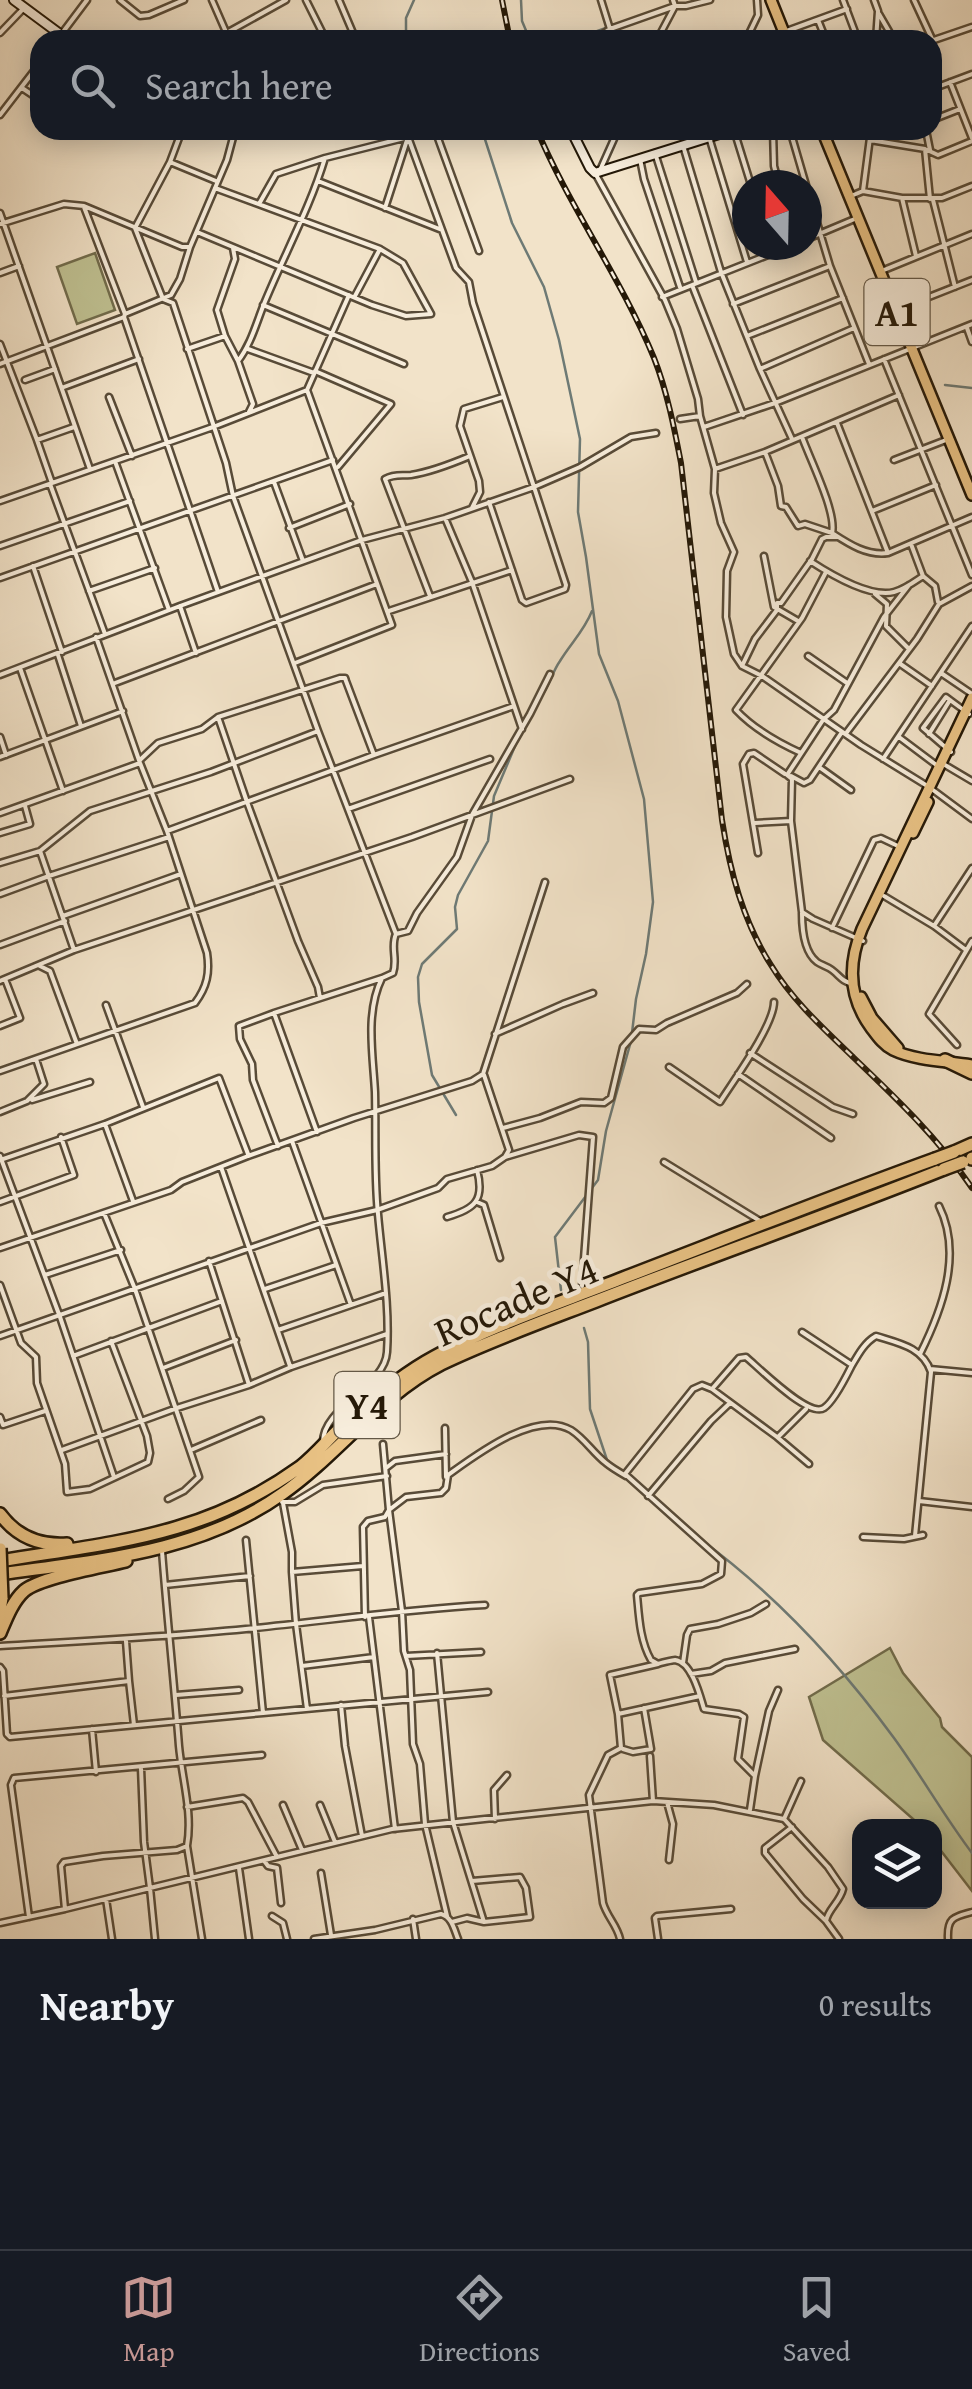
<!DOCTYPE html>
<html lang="en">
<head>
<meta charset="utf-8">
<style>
  body { margin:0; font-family:"Gentium Book Plus",serif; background:#242831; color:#f1f3f6 }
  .controls { position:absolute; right:30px; bottom:30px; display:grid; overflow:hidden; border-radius:20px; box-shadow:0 5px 25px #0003 }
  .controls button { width:90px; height:90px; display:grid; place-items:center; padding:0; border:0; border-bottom:2px solid #363941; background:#171b24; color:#f1f3f6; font:50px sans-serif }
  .compass { position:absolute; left:732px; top:170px; width:90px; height:90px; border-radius:50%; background:#171b24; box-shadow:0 5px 25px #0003; rotate:340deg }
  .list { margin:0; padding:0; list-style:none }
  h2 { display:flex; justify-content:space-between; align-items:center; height:130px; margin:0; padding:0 40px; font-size:42px }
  h2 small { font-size:32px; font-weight:400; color:#9ea1a6 }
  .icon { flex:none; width:55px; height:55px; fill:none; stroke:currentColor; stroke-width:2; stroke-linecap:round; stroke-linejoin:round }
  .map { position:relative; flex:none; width:972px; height:1939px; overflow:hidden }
  .search { position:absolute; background:#171b24; box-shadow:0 5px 25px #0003; left:30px; right:30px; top:30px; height:110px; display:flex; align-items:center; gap:25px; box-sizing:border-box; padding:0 35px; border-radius:30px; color:#9ea1a6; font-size:38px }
  .sheet { height:310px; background:#171b24 }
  nav { display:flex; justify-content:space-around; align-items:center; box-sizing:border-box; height:140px; border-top:2px solid #363941; background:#171b24; font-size:28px; color:#9ea1a6 }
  nav a { display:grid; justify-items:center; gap:5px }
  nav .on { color:#c59692 }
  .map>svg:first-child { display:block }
</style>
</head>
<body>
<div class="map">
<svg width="972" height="1939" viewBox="0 0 972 1939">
  <rect width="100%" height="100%" fill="#f2e3c9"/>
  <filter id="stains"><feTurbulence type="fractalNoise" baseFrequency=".002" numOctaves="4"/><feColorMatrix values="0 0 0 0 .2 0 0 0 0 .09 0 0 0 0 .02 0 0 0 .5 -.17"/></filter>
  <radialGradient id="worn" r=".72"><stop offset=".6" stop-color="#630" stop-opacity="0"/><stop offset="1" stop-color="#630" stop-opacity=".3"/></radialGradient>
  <!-- green -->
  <path fill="#c0c293" stroke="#726d4d" stroke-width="2.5" d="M95,253l20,57 -38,14 -20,-57z
    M890,1648l13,25 37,45 2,9 30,30v134l-37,-48 -1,-17h-13l-98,-86 -14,-43z"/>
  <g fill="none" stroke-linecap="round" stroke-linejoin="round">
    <!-- stream -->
    <path stroke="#6e7a75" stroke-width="2.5" d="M521,0l1,21 8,19
      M680,5l18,-5
      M414,40l-8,-5v-17l8,-18
      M572,40l82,-29
      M482,130l30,93 32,64 15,53 21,99 -2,73 8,45 13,97 19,47 26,98 9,103 -7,52 -10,45 -4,34
      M945,385l27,3
      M540,698c11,-14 11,-24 20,-37 11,-18 24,-30 32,-50
      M523,722l8,-14
      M456,1115l-24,-40 -13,-73 -1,-25 4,-13 35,-35 -2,-22 3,-12 30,-54 6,-45 24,-57
      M561,1290l-6,-53 43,-57 8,-49 25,-90
      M584,1328l4,14 2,67 17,51 11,9
      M700,1539c75,55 139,124 194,199 27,37 50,78 78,115"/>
    <defs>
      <path id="street" d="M120,0l20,16 9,-1 35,-15
        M212,0l14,32
        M306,0l20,40
        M339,0l17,40
        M601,0l9,29
        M843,0l15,40
        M874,0l4,11 -2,29
        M914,0l19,41
        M879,14l15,26
        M818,20l8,20
        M784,32l63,-23
        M0,33l24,-25
        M57,40l30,-40
        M214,40l72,-40
        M584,40l19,-6
        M602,40l1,-6 7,-5 65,-23h11l24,-6
        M657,40l18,-34 -2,-6
        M734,40l14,-3
        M746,40l12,-25 -1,-15
        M934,40l38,-13
        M950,82l22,56
        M22,88l18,12
        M932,89l40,-15
        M0,115l40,-52
        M932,120l28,-11
        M182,130l-12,32 -35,66 28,71 10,4 53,160 7,33 85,235 78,203c-6,13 2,25 -3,39l-11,5c-17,34 -9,77 -7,114 1,40 -1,82 3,122 4,46 12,92 9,138 -2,35 -65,55 -64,91
        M435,130l44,121
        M710,130l-1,7 38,125
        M734,130l17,55
        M773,130l1,36 5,19
        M790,130l16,55
        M861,130l1,4
        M926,130l4,20
        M408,137l48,131 13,14 4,21 61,184 46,-20 51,-30 25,-4
        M870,140l55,9 13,6 34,-14
        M684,149l37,123 39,97 32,70
        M925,149l5,50
        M655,153l41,129
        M640,159l4,20 36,108
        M170,162l46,19
        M601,168l17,-38
        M595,173l70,127 12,29 21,70 2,17 15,53 -1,24 7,30 13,29 -7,19 -1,46 8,37 8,12 20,10 99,69 68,42 43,32
        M318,181l124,49
        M807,189l23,77 39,98
        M863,191l39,7h40l30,-12
        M851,196l12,-5 8,-61
        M902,198l14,58
        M933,200l22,87
        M259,204l17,-30 49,-16 83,-21 19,-7
        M84,207l41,107
        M385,208l23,-71
        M0,213l90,256
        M0,224l64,-20 20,2 98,41h7
        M197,232l175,73 34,11 25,-2 -28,-51 -23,-14 -165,-61
        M807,239l50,-21
        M233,248l2,11 -18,51 8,26 13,25 15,43 -4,8
        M884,270l88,-36
        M0,273l19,-7
        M692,285l51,130
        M355,296l25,-47
        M662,297l131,-52
        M733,304l97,-38
        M263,305l141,59
        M896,310l76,-30
        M124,317l94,275
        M967,328l5,14
        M747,336l96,-38
        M0,344l37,96 37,-13
        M187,349l38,-13
        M248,349l66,24
        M884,359l88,216
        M238,361c13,-17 18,-37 26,-57 20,-49 46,-96 61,-146
        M0,364l124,-47 1,-3 46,-19 9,-16 10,-32 37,-87 8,-30
        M760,369l94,-41
        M315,371l76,33 -53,63
        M25,380l30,-11
        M64,387l75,-28
        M109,397l23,59
        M680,419l20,-3
        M837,423l51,130
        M704,427l71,-24 197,-79
        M802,437c8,22 35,76 30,96 17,11 35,23 56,20l84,-36
        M37,440l15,43
        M765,452l13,34 3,20 5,1 12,19 7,-2 27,9
        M894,460l52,-20
        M116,464l53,146
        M715,469l50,-17 134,-57
        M274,482l29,79
        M50,484l55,150
        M0,501l213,-74 94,-37 42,-95
        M472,508l8,-16 -1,-11 -19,-55 4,-17 39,-12
        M872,511l64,-26
        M445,518l27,64 50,147
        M289,528l61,-24
        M911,544l12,32 12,10 3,16
        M0,546l130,-45
        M764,556l10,51 24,14
        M810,561c20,13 60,37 84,31 11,-3 20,-10 29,-16
        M33,566l29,86
        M0,578l333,-118
        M89,591l66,-23
        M875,594l12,10 -1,22 23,23
        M430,596l-45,-117c9,-5 16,-3 26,-4 20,-3 40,-11 59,-19
        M180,606l16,47
        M389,611l123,-41
        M58,655l23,71
        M808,656l39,27
        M295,663l97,-38 -85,-235
        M899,663l33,23
        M742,666l13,-27 22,-29v-7h4l31,-44 10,-20 4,-2h11
        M20,668l43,123
        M941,673l31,21
        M0,675l180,-69 182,-66 83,-22 89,-31 32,98 -1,4 -39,14 -4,-3 -33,-98
        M115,683l262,-99
        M950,700l-4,-3 -23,31 28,24
        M950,700l19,14
        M218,717l29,85 51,139 20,46 2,11
        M847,732l70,-93 22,-35 33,-18
        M929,734l21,-34
        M0,737l6,18
        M899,737l40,30
        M801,753c-22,-10 -48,-25 -65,-43l66,-92 24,-46
        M374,755l140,-49
        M0,757l123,-46
        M141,759l17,-16 44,-14 16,-12 122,-39h5l1,3 28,74 -207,76
        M883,759l89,-133
        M945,765l27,16
        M819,767l32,23
        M791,776l13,7 6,-3 32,-48
        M348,809l142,-50
        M0,813l140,-50
        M755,823l36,-2
        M0,833l30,-9 -5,-18
        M40,851l34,99
        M758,853l-15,-89 6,-10 5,-1 31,21
        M0,863l40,-12 50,-40 121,-39 107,-41
        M0,894l49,-18 120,-39
        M884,896l50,30 32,24
        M802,913c0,15 2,39 15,49 4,3 10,4 15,8 8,6 9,11 21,14
        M63,916l118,-42
        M934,926l38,-58
        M832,928l42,-88 7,-2 19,9
        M396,934l12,-3 9,-18 40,-56 15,-42 58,-101 20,-40
        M863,941l-50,-22 -11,-7 -11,-91 1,-42 -5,-4 36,-55 11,-10 50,-93 25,-32
        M0,945l65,-24
        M40,966l10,5 27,73
        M0,981l74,-31 338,-113 158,-58
        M106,1005l37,102
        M274,1013l-35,13 1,13 12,25 1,16 25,66
        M0,1026l20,-8 -15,-39
        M495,1034l68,-30 30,-11
        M957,1045l-28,-31 43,-73
        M750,1053l83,54 20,7
        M669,1067l51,35c14,-22 54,-77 54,-100
        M0,1071l195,-68c12,-16 15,-30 12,-50l-40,-122 -27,-68 -44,-126
        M738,1074l93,64
        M32,1100l58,-18
        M0,1112l27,-11 17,-17 -8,-25
        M105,1124l28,77
        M503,1128l37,-10 41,-16 23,1 7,-5 12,-51 16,-18 17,1 11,-7 70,-30 10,-9
        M317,1132l-43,-119 108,-35
        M292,1141l59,164
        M0,1156l60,161 54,160
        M505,1157l74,-22 14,2 -11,149
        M0,1160l105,-36 114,-46 29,76
        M664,1162l96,59
        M221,1167l69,199
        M0,1202l74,-27 -13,-38
        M477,1202l7,3 16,53
        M104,1213l31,76 64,188 -15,14 -16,8
        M447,1217c28,-8 38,-17 30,-47
        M0,1248l171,-58 11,-8 66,-26 106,-38 118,-37 11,-7 62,-192
        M209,1261l40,124
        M45,1275l76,-25
        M0,1285l21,58 15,14 1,26 28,81 2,28 23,-3 58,-27 2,-9 -3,-17 -36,-95
        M265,1289l71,-24
        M278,1330l108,-37
        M802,1332l50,33
        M0,1336l321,-113 56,-13 61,-22 9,-9 45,-13 13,-9 4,-7 -25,-75
        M920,1354c22,-44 43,-100 19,-148
        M73,1356l149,-55
        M163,1368l73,-28
        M930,1369l42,4
        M712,1389l27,-31 7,-1c14,12 63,61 78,51 9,-6 22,-31 27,-41 7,-12 13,-24 25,-31 22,7 47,11 55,36l-16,164
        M0,1417l3,8 42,-14
        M445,1428l1,49
        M778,1437l28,-28
        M62,1450l115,-42 72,-23 42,-18 96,-33
        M191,1450l70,-30
        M386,1468l9,-7 51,-7
        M648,1496l63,-75 19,-18
        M919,1501l53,6
        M282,1502h13l28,-17 64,-9
        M283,1503l9,49v20
        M863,1537l41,2 19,-4
        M165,1585l85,-9
        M365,1617l-2,-90 5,-6 17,-4 4,-7 -6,-66
        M369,1617l26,212
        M126,1641l3,40
        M0,1646c85,-5 170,-9 255,-18 77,-8 153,-19 230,-23
        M437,1653l16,169 31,100
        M406,1656l75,-4
        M683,1663l4,-28 3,-6 28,-5 33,-11 15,-9
        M302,1666l72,-9
        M0,1667l3,4 4,63 3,3 253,-24 -17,-173
        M691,1674l20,-3 14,-8 70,-14
        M176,1695l63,-5
        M4,1696l125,-15 5,44
        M341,1705l4,41 17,90
        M307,1709l-11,-85 -4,-52 71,-6
        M263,1713l225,-21
        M618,1714l-8,-39 48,-11
        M92,1729l4,43
        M623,1749l10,3 18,-3 -7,-41
        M650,1756l3,45
        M755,1776l14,-65 9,-21
        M667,1802l6,22 -4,36
        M283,1805l19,45
        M320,1805l15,37
        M187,1807l56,-9 5,4 29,55
        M750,1810l5,-34 -17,-17 6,-42 -5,-3 -35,-5c-4,-13 -12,-47 -29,-49 -2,0 -15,3 -17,4l-7,-4c-11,-19 -12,-43 -14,-65l2,-2 63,-9 19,-10 1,-13 -97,-87 68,-85 9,-4 10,4 65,48 32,27
        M495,1819l-1,-29 13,-15
        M784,1819l17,-38
        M792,1827l-27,21v5l38,46 23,22
        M187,1846l15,93
        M265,1862l3,4 9,2 4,35
        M239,1868l10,71
        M321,1873l10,62
        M106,1899l6,40
        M65,1909l-4,-43 3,-4 39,-6 74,-6 10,-4c6,-33 -5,-67 -8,-100 -5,-65 -12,-130 -17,-195
        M272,1916l11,7 4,16
        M447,1916l-22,-92 -5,-60 -7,-20 -3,-74 -6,-19 -2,-40 -13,-101 17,-13 35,-4 5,-5 2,-13c28,-20 88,-66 123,-45 14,9 22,23 35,33 6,5 13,9 20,13
        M29,1917l-18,-132 3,-7 248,-23
        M413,1919l3,20
        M452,1922l15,-4 17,4 46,-5 -4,-29 -6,-11 -48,4
        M0,1923l65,-14 85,-21 -6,-46 -3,-74
        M155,1939l-5,-51 242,-59 261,-28 61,4 70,14 44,48 15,22c-3,13 -15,20 -17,32l13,18
        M314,1939l61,-9 66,-16c11,3 13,15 17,25
        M620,1939c-3,-14 -13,-22 -17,-36l-14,-108 19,-40 13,-7 -3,-34 82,-18
        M658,1939l-3,-21 2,-2 74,-7
        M948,1939c-1,-21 5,-22 24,-27"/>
      <path id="secondary" d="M14,0l54,40
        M571,130l19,38 5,5 137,-43"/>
      <path id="primary" d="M771,0l16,40
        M822,130l150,365
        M972,698l-110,231c-14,34 -14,68 9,99 6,8 12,17 22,22 23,11 54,11 79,15
        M913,833l15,-31
        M861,997l11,21 26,30
        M0,1617l3,-19"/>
      <path id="highway" d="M945,1060l27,13
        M954,1152l18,-8
        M972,1159v-1
        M0,1514c17,23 39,32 67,30
        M0,1561c113,-19 203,-24 300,-94 18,-14 32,-33 49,-47 26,-23 55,-47 85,-63 60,-33 126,-54 189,-79 104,-40 207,-81 312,-119
        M0,1574c98,-14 199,-21 282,-80 56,-39 98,-99 159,-130 50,-24 103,-43 155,-63 115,-45 233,-86 348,-132
        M0,1633c6,-14 12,-31 24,-42 17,-14 78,-24 102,-30"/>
    </defs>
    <!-- street casing -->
    <use href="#street" stroke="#584b38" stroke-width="9"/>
    <!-- secondary casing -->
    <use href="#secondary" stroke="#241807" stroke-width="12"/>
    <!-- primary casing -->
    <use href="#primary" stroke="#241807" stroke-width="14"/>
    <!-- highway casing -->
    <use href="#highway" stroke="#241807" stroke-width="16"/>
    <!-- street -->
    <use href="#street" stroke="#f7eddc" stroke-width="4"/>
    <!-- secondary -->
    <use href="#secondary" stroke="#f7eddc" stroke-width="8"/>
    <!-- primary -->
    <use href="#primary" stroke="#e9c284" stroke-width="9"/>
    <!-- highway -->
    <use href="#highway" stroke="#e9c284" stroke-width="11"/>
    <defs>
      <path id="rail" d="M502,0l8,40
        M537,130c33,78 84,148 117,228 13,33 20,69 27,105l41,357c8,52 21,101 49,145 21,35 53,64 82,92 43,41 85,81 119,131"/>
    </defs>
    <!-- rail casing -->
    <use href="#rail" stroke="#241807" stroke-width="6"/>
    <!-- rail -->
    <use href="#rail" stroke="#f7eddc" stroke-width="2.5" stroke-dasharray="8" stroke-linecap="butt"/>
    <defs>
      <path id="primary-bridge" d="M1,1548l2,50"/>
      <path id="highway-bridge" d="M935,1159l19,-7
        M944,1169l19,-7"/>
    </defs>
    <!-- primary-bridge casing -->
    <use href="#primary-bridge" stroke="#241807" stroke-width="14" stroke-linecap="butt"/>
    <!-- highway-bridge casing -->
    <use href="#highway-bridge" stroke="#241807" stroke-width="16" stroke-linecap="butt"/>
    <!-- primary-bridge -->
    <use href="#primary-bridge" stroke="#e9c284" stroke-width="9"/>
    <!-- highway-bridge -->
    <use href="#highway-bridge" stroke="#e9c284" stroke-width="11"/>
  </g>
  <g text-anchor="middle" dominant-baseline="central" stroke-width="9" stroke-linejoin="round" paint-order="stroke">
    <!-- shield labels -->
    <g fill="#f7eddc" stroke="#635847" stroke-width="2.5">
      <rect x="864.5" y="279" width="65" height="66" rx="8"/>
      <rect x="334.5" y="1372" width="65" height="66" rx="8"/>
    </g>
    <g font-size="38" font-weight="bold" fill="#241807">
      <text x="897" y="312">A1</text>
      <text x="367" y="1405">Y4</text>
    </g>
    <!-- street labels -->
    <g font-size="40" fill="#241807" stroke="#f7eddc">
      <text transform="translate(516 1300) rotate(-23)">Rocade Y4</text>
    </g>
  </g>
  <rect width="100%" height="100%" filter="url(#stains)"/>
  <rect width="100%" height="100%" fill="url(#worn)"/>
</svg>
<div class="controls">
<button><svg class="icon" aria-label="layers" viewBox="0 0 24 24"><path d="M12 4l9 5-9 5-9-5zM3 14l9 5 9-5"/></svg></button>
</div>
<svg class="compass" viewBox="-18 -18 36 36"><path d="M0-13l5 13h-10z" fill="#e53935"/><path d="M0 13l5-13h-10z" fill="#9ea1a6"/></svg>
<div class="search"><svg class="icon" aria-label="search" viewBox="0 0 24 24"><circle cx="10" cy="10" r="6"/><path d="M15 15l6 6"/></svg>Search here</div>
</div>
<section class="sheet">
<h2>Nearby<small>0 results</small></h2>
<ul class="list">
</ul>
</section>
<nav>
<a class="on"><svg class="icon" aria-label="map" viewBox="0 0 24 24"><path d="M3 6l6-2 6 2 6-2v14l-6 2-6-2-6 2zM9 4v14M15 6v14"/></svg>Map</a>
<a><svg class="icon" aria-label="directions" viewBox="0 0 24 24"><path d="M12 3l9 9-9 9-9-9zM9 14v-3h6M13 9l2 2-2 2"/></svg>Directions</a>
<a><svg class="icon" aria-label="saved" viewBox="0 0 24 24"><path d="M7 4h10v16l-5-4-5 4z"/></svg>Saved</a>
</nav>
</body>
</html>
